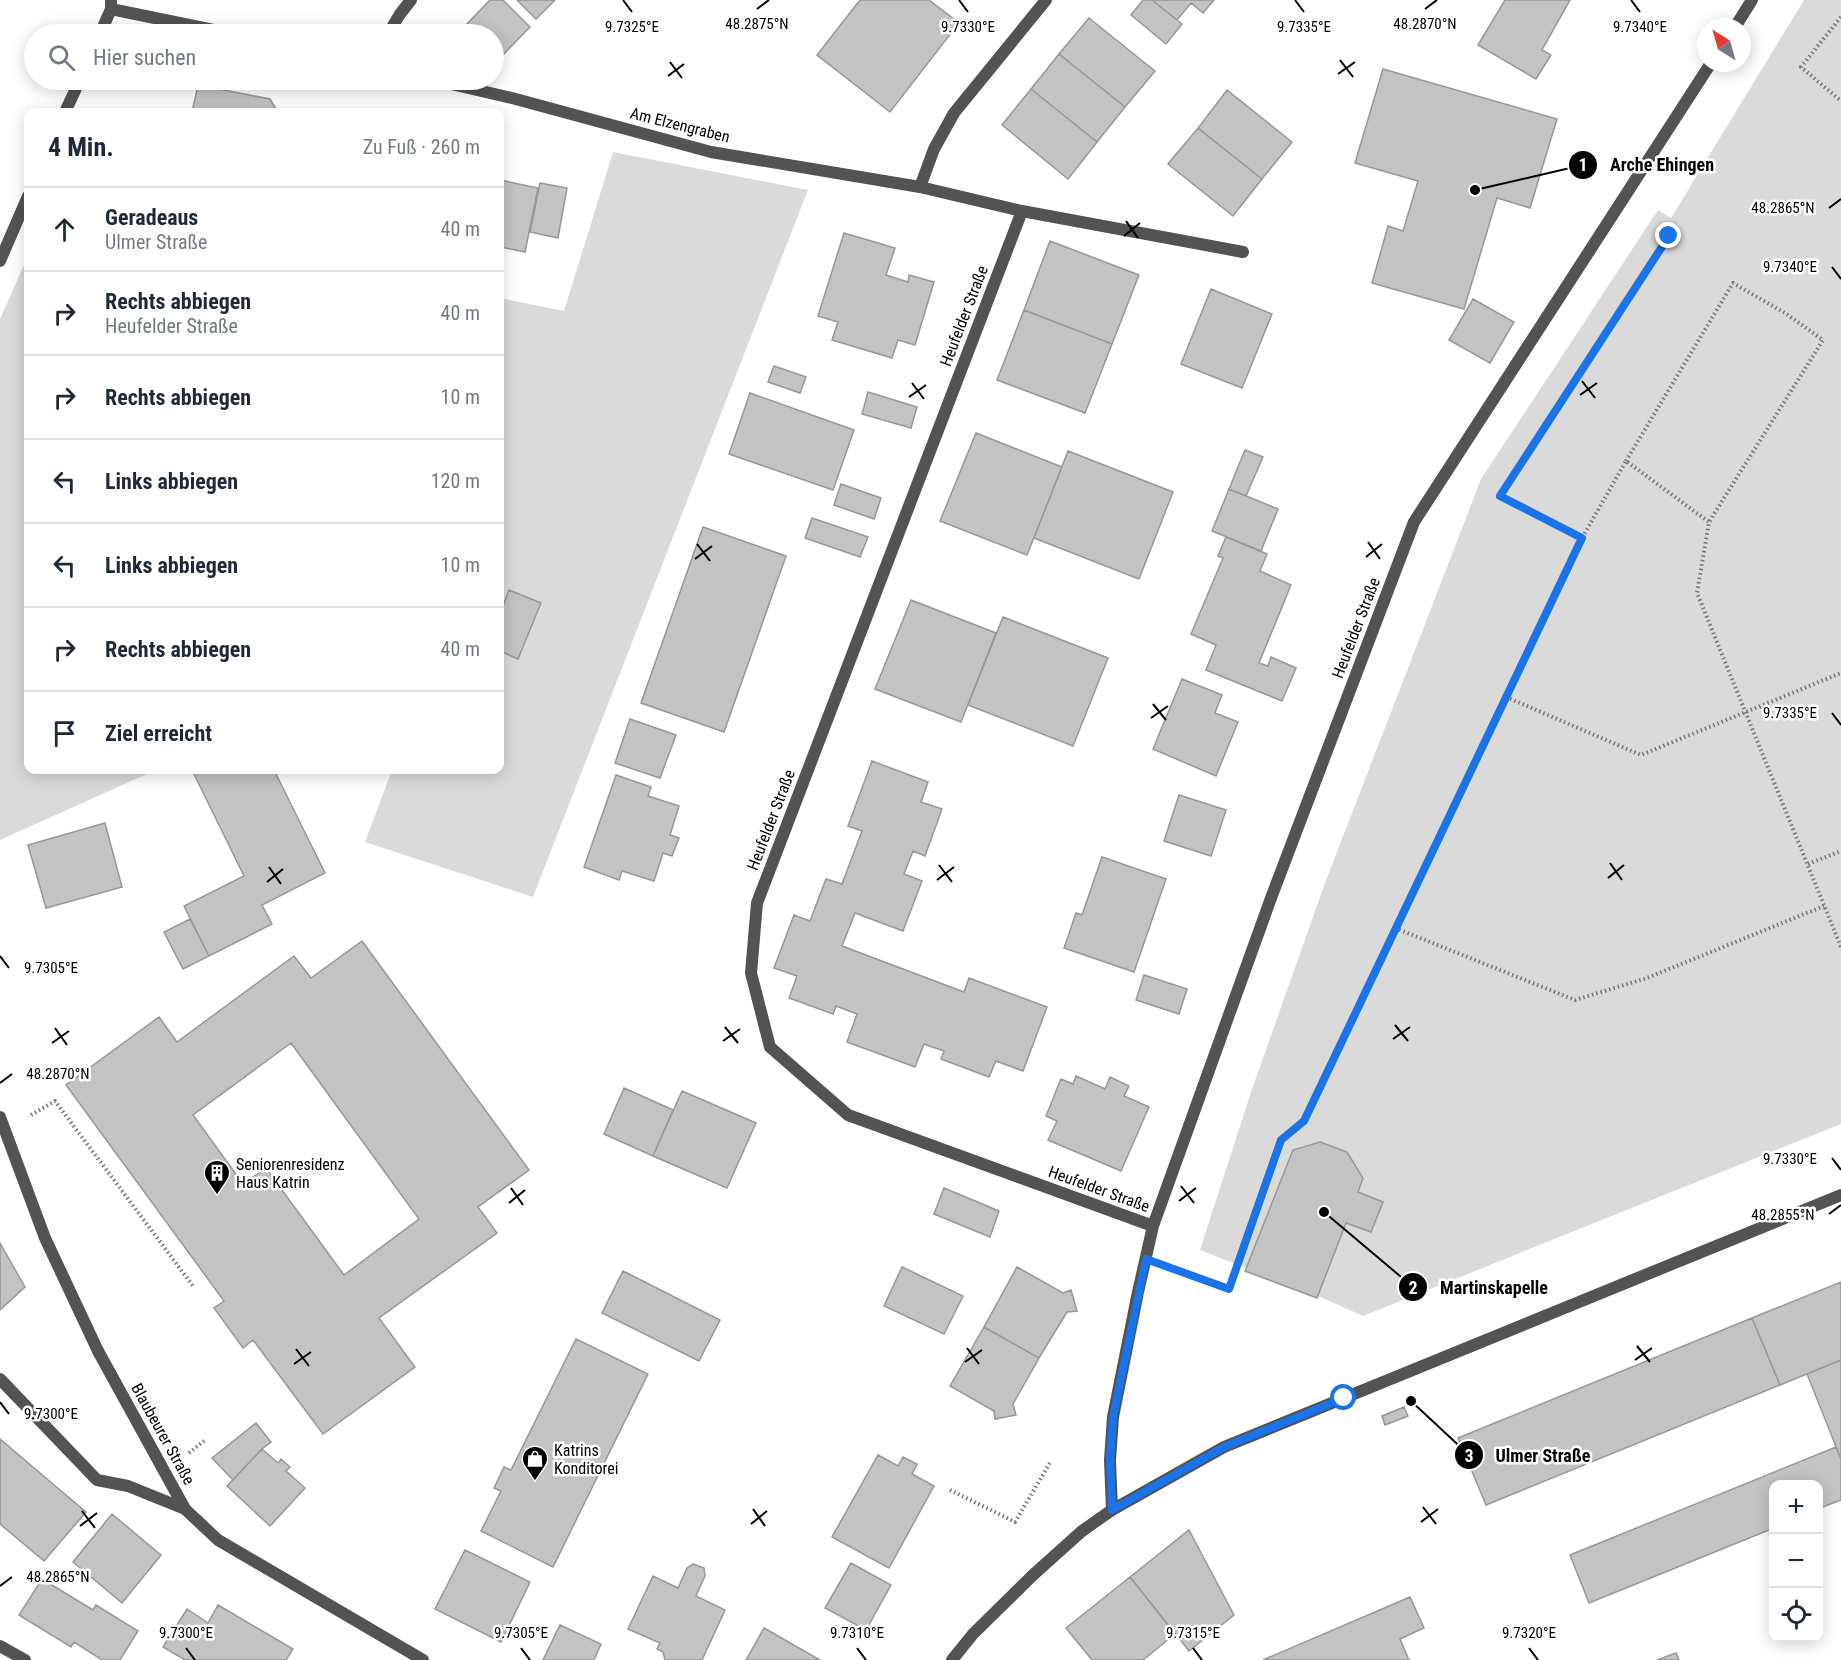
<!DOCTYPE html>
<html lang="de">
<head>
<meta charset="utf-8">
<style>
  body { margin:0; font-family:"Roboto Condensed",sans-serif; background:#f6f6f7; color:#1f2937 }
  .controls { position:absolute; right:18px; bottom:18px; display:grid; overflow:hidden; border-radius:12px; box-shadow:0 3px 15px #0003 }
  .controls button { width:54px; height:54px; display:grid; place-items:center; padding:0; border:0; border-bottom:2px solid #e0e1e3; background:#fff; color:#1f2937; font:30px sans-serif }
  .compass { position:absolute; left:1697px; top:18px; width:54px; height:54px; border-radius:50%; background:#fff; box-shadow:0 3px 15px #0003; rotate:323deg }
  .stop { position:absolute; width:18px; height:18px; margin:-14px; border:4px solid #1a73e8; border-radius:50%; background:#fff }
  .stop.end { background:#1a73e8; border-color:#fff; box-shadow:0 2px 6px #0008 }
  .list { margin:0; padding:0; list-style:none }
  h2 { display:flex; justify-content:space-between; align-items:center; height:78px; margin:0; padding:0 24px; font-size:26px }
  h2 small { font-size:20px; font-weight:400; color:#747a83 }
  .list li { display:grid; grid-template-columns:39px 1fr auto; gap:18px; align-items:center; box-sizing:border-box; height:84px; padding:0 24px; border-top:2px solid #e0e1e3 }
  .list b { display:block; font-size:22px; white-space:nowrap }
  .list p { margin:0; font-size:20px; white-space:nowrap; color:#747a83 }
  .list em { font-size:20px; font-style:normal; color:#747a83 }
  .icon { flex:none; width:33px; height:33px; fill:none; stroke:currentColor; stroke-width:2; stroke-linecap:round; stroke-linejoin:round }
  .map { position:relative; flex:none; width:1841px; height:1660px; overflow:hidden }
  .search { position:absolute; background:#fff; box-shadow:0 3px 15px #0003; left:24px; top:24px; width:480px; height:66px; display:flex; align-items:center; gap:15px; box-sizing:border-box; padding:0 21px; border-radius:33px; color:#747a83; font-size:22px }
  .panel { position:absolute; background:#fff; box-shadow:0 3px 15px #0003; left:24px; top:108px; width:480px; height:666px; border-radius:12px }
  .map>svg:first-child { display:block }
</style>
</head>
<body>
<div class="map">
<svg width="1841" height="1660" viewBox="0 0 1841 1660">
  <rect width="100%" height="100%" fill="#fff"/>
  <!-- green -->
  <path fill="#dadada" d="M1804,0h37v1124l-478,192 -45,-20 -1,2 -72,-27 1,-3 -46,-18 51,-158 74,-209 156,-404 177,-269 13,8z
    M613,152l195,38 -275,707 -168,-55 27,-72h108v-472l64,13z
    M28,256v514h124l-3,3 -149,67v-521z"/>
  <!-- building -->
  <path fill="#c3c3c3" stroke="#979797" stroke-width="1.5" fill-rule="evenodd" d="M490,0h13l27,27 -33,34 -3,-4v-23h-23l-7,-7z
    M517,0h38l-19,19z
    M860,0h69l30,23 -69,89 -73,-57z
    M1143,0h9l30,24 -16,20 -35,-29z
    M1152,0h62l-11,13 -12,-10 -14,17z
    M1505,0h65l-28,50 9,5 -15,24 -58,-34z
    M1089,18l66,53 -30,36 -66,-53z
    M1059,54l66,53 -28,35 -66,-53z
    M1383,69l174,50 -27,89 -33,-10 -33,111 -92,-26 16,-57 15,5 15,-50 -63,-18z
    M198,85l72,14 8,13h-86z
    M1031,89l66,53 -29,37 -66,-54z
    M1227,90l65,52 -30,37 -64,-51z
    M1198,128l64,51 -29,37 -65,-52z
    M500,180l38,8 -13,64 -25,-5z
    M540,183l27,5 -9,50 -28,-6z
    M844,233l51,15 -9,27 22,7 1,-7 25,7 -19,63 -17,-5 -6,18 -60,-18 6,-18 -20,-6z
    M1050,241l89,34 -27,69 -88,-34z
    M1211,289l61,25 -30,74 -61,-24z
    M1473,299l41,23 -24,41 -41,-23z
    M1024,310l88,34 -27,69 -88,-33z
    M774,366l32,11 -6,16 -32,-11z
    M868,392l49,15 -6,21 -49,-14z
    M750,393l104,37 -21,60 -104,-36z
    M976,433l86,34 -35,88 -87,-34z
    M1245,450l18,7 -17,39 -17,-7z
    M1068,451l105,41 -34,87 -105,-41z
    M841,484l40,14 -7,21 -40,-14z
    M1229,489l49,20 -17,42 -49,-20z
    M812,518l56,19 -8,20 -55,-19z
    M703,527l83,29 -62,176 -83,-29z
    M1226,537l41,17 -7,17 31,14 -32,78 9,3 3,-9 25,11 -14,33 -76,-31 10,-25 -25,-11 32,-76 -5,-2z
    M509,590l32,13 -23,56 -18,-8v-37z
    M911,600l85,33 -35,89 -86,-33z
    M1003,617l105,41 -35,88 -105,-41z
    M1182,679l40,16 -7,18 23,9 -22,54 -63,-27z
    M630,719l46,16 -16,43 -45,-15z
    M872,761l56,21 -7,20 21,7 -17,47 -12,-5 -9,23 18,7 -19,50 -48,-18 -13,33 122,46 5,-14 78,29 -24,64 -27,-10 -7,16 -48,-18 3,-8 -20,-7 -9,23 -68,-25 10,-28 -21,-8 -3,8 -44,-16 8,-22 -23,-8 20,-53 16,6 16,-42 16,5 20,-53 -14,-5z
    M198,770h76l51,103 -63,32 10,19 -63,32 -25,-50 60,-30 -51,-104z
    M616,775l35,12 -3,9 31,10 -9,29 9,3 -7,18 -9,-3 -9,28 -32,-10 -3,9 -35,-13z
    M1179,795l47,15 -15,46 -47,-15z
    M105,823l17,64 -76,21 -18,-63z
    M1102,857l64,22 -32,93 -70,-24 12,-35 6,2z
    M190,919l19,37 -26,13 -19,-37z
    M362,941l167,229 -51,37 19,26 -118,85 36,49 -92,67 -70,-94 -10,8 -29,-40 10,-7 -158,-216 93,-68 18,25 117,-86 17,22zM291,1043l128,176 -75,56 -78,-107 -23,16 -50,-69z
    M1144,975l43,14 -8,25 -43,-14z
    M1076,1076l29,13 5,-12 19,9 -5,10 25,11 -28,64 -73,-31 9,-19 -11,-5 15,-37 12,5z
    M624,1088l49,22 -20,46 -49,-22z
    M682,1091l74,32 -29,65 -74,-32z
    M1320,1142l27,10 16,26 -5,14 25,10 -12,30 -25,-9 -29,75 -72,-27 48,-121z
    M944,1188l55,23 -9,26 -56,-23z
    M0,1243l25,44 -25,23z
    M902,1267l61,29 -19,38 -60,-28z
    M1017,1267l46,26 8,-3 6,21 -10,1 -28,46 -55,-31z
    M623,1271l97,49 -21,41 -97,-48z
    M1841,1282v78l-61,25 -28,-67z
    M1752,1318l28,67 -294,120 -28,-67z
    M984,1327l55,31 -26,46 3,11 -21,4 -1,-8 -44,-25z
    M576,1339l72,35 -95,193 -72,-36 20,-40 -7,-3 10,-21 7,3z
    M1841,1360v99l-34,-85z
    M1404,1407l4,9 -23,9 -3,-9z
    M256,1423l15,19 -9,7 -29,31 -21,-22z
    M0,1439l86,73 -42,49 -44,-37z
    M1836,1447l5,12v41l-23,9v-25h-44v44l-185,75 -19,-48z
    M262,1449l16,14 3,-4 9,8 -4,4 19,17 -35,38 -43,-40z
    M878,1455l20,11 5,-9 14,7 -5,10 22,12 -45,82 -57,-31z
    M112,1514l49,41 -39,48 -49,-41z
    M1189,1530l45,85 -45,36 -59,-74z
    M465,1550l65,32 -29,60 -66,-33z
    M851,1563l40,22 -25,45 -41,-22z
    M693,1564l11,4 1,8 -9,20 29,14 -23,50h-37l-2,-8 -6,-3 3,-6 -32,-14 25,-53 25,12 9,-20z
    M1130,1577l45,57 -32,26h-51l-26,-32z
    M42,1579l51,31 3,-5 42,26 -18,29h-18l-28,-18 -3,5 -52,-32z
    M1410,1597l14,31 -24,11 9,21h-146z
    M218,1605l75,44 -7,11h-101l-22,-13 24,-38 21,14z
    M560,1625l41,19 -7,16h-51z
    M764,1628l56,32h-74z
    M1676,1653l3,7h-22z"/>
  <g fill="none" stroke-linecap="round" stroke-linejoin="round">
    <!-- path -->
    <path stroke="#757575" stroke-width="4" stroke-dasharray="1.5 3" stroke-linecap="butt" d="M1841,17l-40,50 40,34
      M1626,461l107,-178 52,30 38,27 -114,182
      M1582,538l-82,-42 169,-260
      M1506,697l135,58 200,-82
      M1808,864l33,-13
      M1395,928l180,72 72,-22 177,-72
      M31,1115l24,-14 138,185
      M1175,1270l54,19 52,-149 22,-19 279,-583 44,-77 83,61 -12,71 144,354
      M189,1453l16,-13
      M950,1490l65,32 36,-61"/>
    <!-- minor -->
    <path stroke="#535353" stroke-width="12" d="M111,9l122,25
      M1735,27l17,-27
      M100,34l11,-25v-9
      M388,34l12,-20 11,-14
      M434,80l78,18 199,54 209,35 14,-38 20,-36 92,-113
      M65,112l15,-32
      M920,187l102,24 221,41
      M1022,211l-265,692 -6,70 19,74 78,68 305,111
      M0,261l28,-65
      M0,1379l97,101 31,6 57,23
      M1112,1510l-2,-50 3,-43 25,-125 15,-66 118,-328 143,-376 297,-459
      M0,1646l25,14"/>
    <!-- tertiary -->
    <path stroke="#535353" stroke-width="12" d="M0,1117l45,121 53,113 87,158 33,31 205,120
      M952,1660l21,-26 60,-59 49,-44 30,-21 112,-63 617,-252"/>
  </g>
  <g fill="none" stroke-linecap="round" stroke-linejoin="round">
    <!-- route -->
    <path stroke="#1a73e8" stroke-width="8" d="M1344,1398l-120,49 -112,63 -2,-50 3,-43 33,-158 83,30 52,-149 23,-19 278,-583 -82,-42 169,-260"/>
  </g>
  <!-- ticks -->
  <path fill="none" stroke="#000" stroke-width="2" d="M623,0l9,12M959,0l9,12M1295,0l9,12M1631,0l9,12M757,9l12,-9M1425,9l12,-9M1340,60l13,17M670,62l12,16M1338,74l17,-12M668,76l16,-12M1829,208l12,-9M1126,221l12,17M1124,236l16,-13M1832,267l9,12M1582,381l13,17M912,383l12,16M1580,395l17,-12M909,397l17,-12M1368,542l12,17M697,544l13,17M1366,557l16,-13M695,559l17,-13M1153,704l13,16M1832,713l9,12M1151,718l17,-12M1610,863l12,17M939,865l13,17M269,867l12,17M1608,878l16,-13M937,880l17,-13M267,882l16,-13M0,956l9,12M1395,1025l13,16M725,1027l13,16M55,1028l12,17M1393,1039l17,-12M723,1041l17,-12M52,1043l17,-12M0,1083l12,-9M1832,1158l9,12M1181,1186l13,17M511,1188l12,17M1179,1201l17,-13M509,1203l16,-13M1829,1214l12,-9M1637,1346l13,16M967,1348l12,16M296,1349l13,17M1635,1360l17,-12M965,1362l17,-12M294,1364l17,-12M0,1402l9,12M1423,1507l13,17M753,1509l12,17M82,1511l13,17M1421,1522l17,-13M751,1524l16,-13M80,1526l17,-13M0,1586l12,-9M186,1648l9,12M521,1648l9,12M857,1648l9,12M1193,1648l9,12M1529,1648l9,12"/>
  <!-- icons -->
  <defs>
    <symbol id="building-pin" viewBox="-11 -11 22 30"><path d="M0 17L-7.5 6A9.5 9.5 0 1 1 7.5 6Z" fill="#000" stroke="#fff"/><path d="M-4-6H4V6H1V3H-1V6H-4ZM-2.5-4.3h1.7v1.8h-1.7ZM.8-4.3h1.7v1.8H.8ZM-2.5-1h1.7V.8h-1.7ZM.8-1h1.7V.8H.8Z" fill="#fff"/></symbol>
    <symbol id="shop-pin" viewBox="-11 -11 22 30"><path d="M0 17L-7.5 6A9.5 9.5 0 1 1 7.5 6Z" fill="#000" stroke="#fff"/><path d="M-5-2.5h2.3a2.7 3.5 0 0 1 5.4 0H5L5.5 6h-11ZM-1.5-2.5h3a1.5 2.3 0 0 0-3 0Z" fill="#fff"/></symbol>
  </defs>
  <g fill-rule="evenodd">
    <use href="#building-pin" x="202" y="1158" width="30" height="40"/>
    <use href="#shop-pin" x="520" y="1444" width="30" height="40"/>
  </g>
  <g text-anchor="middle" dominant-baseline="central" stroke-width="5" stroke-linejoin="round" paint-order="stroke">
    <!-- street labels -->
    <g font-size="16" fill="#000" stroke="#fff">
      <text transform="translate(680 125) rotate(14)">Am Elzengraben</text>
      <text transform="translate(964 316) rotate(-69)">Heufelder Straße</text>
      <text transform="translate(1356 628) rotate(-69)">Heufelder Straße</text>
      <text transform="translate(771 820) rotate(-69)">Heufelder Straße</text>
      <text transform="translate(1099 1189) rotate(20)">Heufelder Straße</text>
      <text transform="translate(163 1434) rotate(61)">Blaubeurer Straße</text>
    </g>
    <!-- poi labels -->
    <g font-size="16" fill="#000" stroke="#fff" text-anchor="start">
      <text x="236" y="1164">Seniorenresidenz<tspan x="236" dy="18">Haus Katrin</tspan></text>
      <text x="554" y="1450">Katrins<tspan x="554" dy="18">Konditorei</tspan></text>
    </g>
  </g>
  <g font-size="15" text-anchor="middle" fill="#000" stroke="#fff" stroke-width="5" stroke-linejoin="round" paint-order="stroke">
    <text x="757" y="29">48.2875°N</text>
    <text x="1425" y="29">48.2870°N</text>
    <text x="632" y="32">9.7325°E</text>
    <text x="968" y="32">9.7330°E</text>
    <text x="1304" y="32">9.7335°E</text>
    <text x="1640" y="32">9.7340°E</text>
    <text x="1783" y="213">48.2865°N</text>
    <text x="1790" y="272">9.7340°E</text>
    <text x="1790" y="718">9.7335°E</text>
    <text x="51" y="973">9.7305°E</text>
    <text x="58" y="1079">48.2870°N</text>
    <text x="1790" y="1164">9.7330°E</text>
    <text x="1783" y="1220">48.2855°N</text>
    <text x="51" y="1419">9.7300°E</text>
    <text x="58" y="1582">48.2865°N</text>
    <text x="186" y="1638">9.7300°E</text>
    <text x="521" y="1638">9.7305°E</text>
    <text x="857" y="1638">9.7310°E</text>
    <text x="1193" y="1638">9.7315°E</text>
    <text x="1529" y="1638">9.7320°E</text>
  </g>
  <!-- callouts -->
  <path fill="none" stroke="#000" stroke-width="2" d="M1475 190L1583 165M1324 1212L1413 1287M1411 1401L1469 1455"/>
  <g fill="#000" stroke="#fff" stroke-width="2">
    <circle cx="1475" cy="190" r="6"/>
    <circle cx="1324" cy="1212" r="6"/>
    <circle cx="1411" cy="1401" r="6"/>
    <circle cx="1583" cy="165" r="15"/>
    <circle cx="1413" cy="1287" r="15"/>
    <circle cx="1469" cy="1455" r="15"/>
  </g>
  <g font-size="18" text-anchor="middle" font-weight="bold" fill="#fff">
    <text x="1583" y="171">1</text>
    <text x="1413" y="1294">2</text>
    <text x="1469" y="1462">3</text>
  </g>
  <g font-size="18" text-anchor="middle" font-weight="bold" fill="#000" stroke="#fff" stroke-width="5" stroke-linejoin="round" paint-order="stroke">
    <text x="1662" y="171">Arche Ehingen</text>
    <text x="1494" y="1294">Martinskapelle</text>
    <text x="1543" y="1462">Ulmer Straße</text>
  </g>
</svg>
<div class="controls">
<button>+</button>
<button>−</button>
<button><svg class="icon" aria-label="locate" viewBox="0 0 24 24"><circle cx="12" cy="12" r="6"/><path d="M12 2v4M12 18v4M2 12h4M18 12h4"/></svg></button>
</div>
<svg class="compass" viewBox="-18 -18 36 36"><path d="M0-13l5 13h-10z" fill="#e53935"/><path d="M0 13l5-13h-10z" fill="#747a83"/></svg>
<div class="stop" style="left:1344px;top:1398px"></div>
<div class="stop end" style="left:1669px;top:236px"></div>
<div class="search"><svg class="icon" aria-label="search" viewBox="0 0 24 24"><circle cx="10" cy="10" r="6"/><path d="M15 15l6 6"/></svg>Hier suchen</div>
<section class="panel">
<h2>4 Min.<small>Zu Fuß · 260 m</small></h2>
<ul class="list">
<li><svg class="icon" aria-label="ahead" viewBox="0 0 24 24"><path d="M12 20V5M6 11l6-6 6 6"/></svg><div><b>Geradeaus</b><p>Ulmer Straße</p></div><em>40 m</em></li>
<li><svg class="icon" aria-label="right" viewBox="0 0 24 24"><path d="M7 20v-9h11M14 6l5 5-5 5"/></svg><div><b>Rechts abbiegen</b><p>Heufelder Straße</p></div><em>40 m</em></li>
<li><svg class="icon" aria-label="right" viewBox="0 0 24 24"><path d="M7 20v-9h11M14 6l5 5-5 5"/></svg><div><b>Rechts abbiegen</b></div><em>10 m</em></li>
<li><svg class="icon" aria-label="left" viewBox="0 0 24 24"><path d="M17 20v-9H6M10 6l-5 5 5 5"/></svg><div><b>Links abbiegen</b></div><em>120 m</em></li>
<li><svg class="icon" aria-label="left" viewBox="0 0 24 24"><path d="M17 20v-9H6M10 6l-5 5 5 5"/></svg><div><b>Links abbiegen</b></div><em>10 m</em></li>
<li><svg class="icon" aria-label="right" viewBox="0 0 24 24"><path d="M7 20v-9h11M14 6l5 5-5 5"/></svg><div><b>Rechts abbiegen</b></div><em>40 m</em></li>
<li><svg class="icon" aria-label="arrive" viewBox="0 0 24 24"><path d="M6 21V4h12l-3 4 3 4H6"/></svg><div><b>Ziel erreicht</b></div></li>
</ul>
</section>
</div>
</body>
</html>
